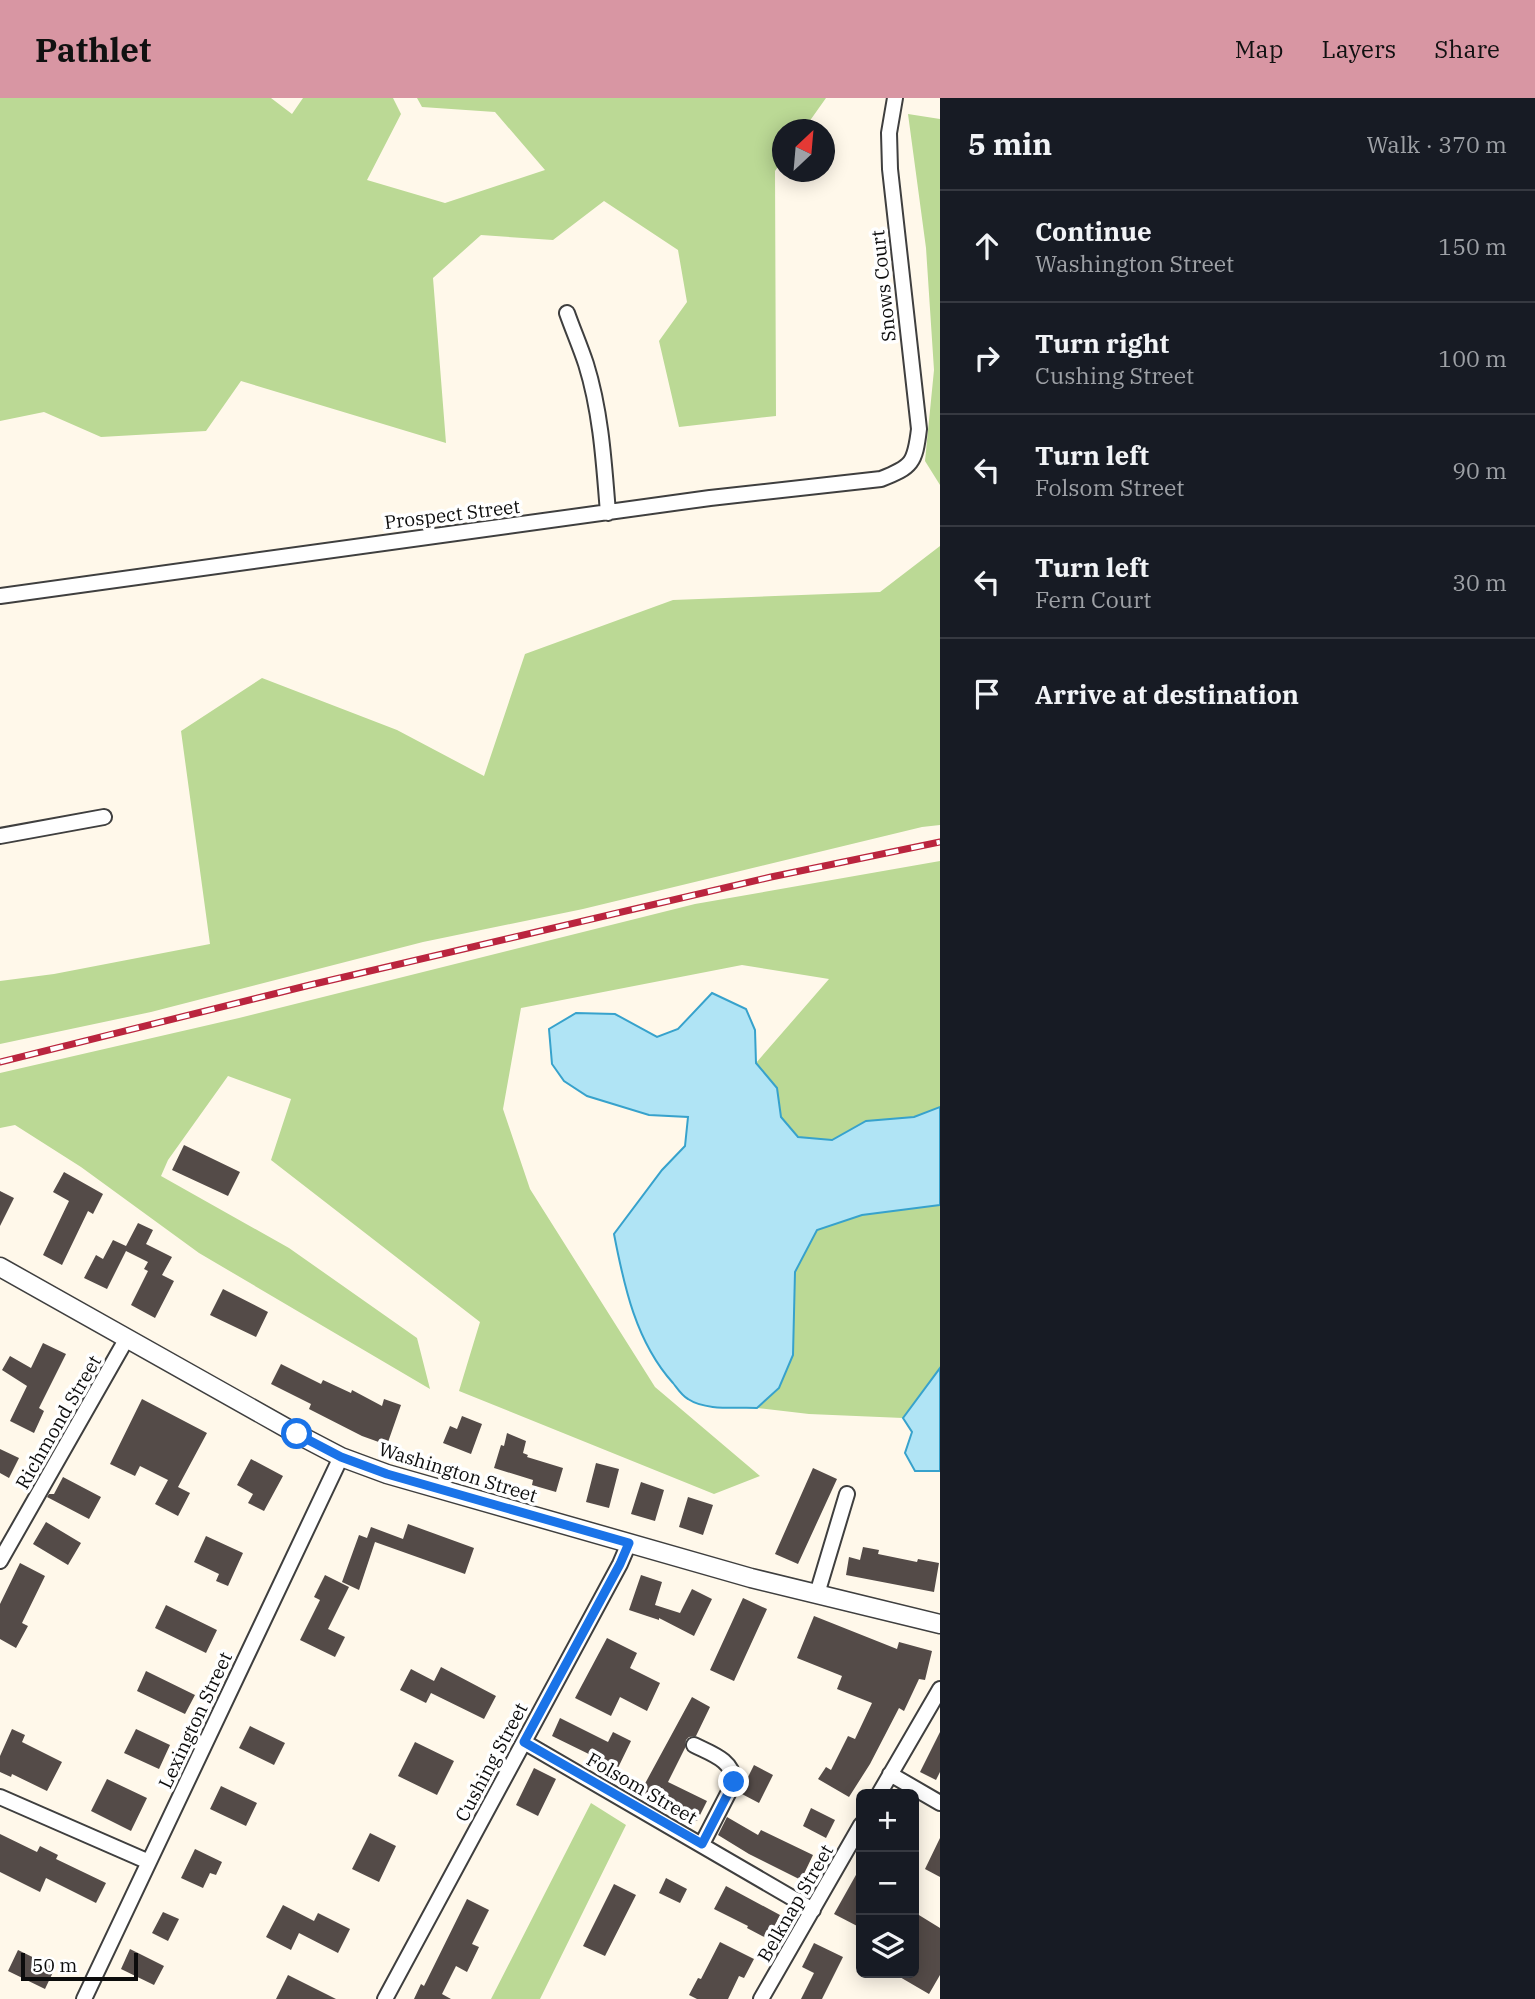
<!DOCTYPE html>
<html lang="en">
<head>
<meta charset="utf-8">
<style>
  body { margin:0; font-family:"IBM Plex Serif",serif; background:#242831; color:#f1f3f6 }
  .controls { position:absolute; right:21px; bottom:21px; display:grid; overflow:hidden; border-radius:10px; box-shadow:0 4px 18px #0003 }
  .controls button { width:63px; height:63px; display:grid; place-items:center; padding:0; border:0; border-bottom:2px solid #363941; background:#171b24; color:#f1f3f6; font:35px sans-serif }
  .compass { position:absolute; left:772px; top:21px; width:63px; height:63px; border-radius:50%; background:#171b24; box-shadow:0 4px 18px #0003; rotate:26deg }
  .scale { position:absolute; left:21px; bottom:18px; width:117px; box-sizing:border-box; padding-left:7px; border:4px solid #0c0c0c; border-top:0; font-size:19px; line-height:24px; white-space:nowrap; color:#0c0c0c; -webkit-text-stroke:5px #fff; paint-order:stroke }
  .stop { position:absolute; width:21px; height:21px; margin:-16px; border:5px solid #1a73e8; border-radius:50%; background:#fff }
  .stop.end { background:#1a73e8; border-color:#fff; box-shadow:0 2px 7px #0008 }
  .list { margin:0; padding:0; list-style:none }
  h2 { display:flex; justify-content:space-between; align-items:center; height:91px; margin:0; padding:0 28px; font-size:30px }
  h2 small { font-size:23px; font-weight:400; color:#9ea1a6 }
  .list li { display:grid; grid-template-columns:46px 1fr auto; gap:21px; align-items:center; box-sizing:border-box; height:112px; padding:0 28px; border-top:2px solid #363941 }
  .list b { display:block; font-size:26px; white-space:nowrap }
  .list p { margin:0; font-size:23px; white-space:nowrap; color:#9ea1a6 }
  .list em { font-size:23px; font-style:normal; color:#9ea1a6 }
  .icon { flex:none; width:38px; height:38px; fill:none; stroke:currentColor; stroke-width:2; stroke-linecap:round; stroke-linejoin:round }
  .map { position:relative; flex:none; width:940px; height:1901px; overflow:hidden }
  header { display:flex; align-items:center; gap:42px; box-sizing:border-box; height:98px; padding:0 35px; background:#d896a3; color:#111 }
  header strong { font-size:33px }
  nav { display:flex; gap:38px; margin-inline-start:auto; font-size:24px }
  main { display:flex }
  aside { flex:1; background:#171b24 }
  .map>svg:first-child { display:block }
</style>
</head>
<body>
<header>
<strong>Pathlet</strong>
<nav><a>Map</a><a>Layers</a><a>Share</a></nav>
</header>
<main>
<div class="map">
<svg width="940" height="1901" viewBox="0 0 940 1901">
  <rect width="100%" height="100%" fill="#fff8ea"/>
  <!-- forest -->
  <path fill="#bbd995" d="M0,0h271l21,16 11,-16h90l8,16 -34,66 78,23 100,-33 -50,-58 -73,-5 -5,-9h409l-22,31 -22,1v31l-7,10 1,245 -97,11 -20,-86 28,-39 -9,-52 -74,-49 -51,39 -72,-5 -48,43 13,165 -205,-62 -35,50 -105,6 -57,-25 -44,9z
    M908,16l32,5v366l-15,-24 9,-91 -8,-122z
    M940,448v279l-18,2 -339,82 -160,33 -272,70 -151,32v-63l54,-7 156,-30 -29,-213 81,-53 135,52 87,46 41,-122 148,-54 207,-8z
    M940,763v246l-26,10 -48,4 -34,19 -34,-3 -17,-20 -4,-29 -21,-25 73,-84 -87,-14 -221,43 -18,101 27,80 125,198 105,89 -46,18 -255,-103 21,-69 -209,-162 20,-61 -63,-23 -60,84 -7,16 128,72 128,90 13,51 -231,-136 -118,-86 -66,-42 -15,3v-55l239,-55 456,-114z
    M940,1107v163l-37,50 -94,-4 -52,-6 22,-20 14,-33 2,-83 22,-42 45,-15z
    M591,1705l35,22 -86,174h-49z"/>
  <!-- water -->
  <path fill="#b0e4f5" stroke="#37a2cc" stroke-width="2" d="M712,895l34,16 9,21 1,33 21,25 4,29 17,20 34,3 34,-19 48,-4 26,-10v98l-78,10 -45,15 -22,42 -2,83 -14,33 -22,20c-21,-1 -51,3 -69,-9 -6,-3 -11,-11 -15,-16 -37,-41 -49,-97 -59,-149l48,-64 23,-24 3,-29 -39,-2 -62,-19 -23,-15 -12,-17 -3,-35 27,-16 39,1 42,23 21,-8z
    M940,1270v103h-25l-10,-18 7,-21 -9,-14z"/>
  <!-- building -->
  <path fill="#544b48" d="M184,1047l56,27 -12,24 -56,-26z
    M64,1074l39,22 -10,20 -5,-3 -26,54 -19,-10 26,-54 -16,-9z
    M0,1093l14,7 -14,28z
    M138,1125l15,7 -7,14 26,13 -10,18 12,6 -19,37 -24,-13 17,-34 -4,-2 4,-7 -22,-11 -19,38 -23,-11 12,-23 7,4 10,-19 13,6z
    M223,1191l45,23 -12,25 -46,-22z
    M43,1245l23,11 -27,54 5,3 -10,22 -24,-12 17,-35 -25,-16 8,-14 21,12z
    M281,1266l40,20 2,-4 28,13 1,-3 30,16 2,-7 17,6 -14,40 -25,-9 -53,-27 2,-5 -40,-20z
    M142,1301l65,34 -29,54 12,6 -12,23 -23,-12 13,-24 -28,-14 -5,10 -25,-12z
    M462,1318l20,8 -11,30 -28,-11 7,-17 7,3z
    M507,1335l19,8 -3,12 5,2 -1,2 36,11 -7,24 -24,-7 1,-5 -39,-12 7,-23 3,1z
    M0,1351l19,9 -10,20 -9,-5z
    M251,1361l32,17 -19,35 -16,-8 5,-9 -16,-9z
    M596,1365l23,6 -10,39 -23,-6z
    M813,1370l24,11 -39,85 -23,-10z
    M63,1379l38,20 -12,22 -42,-22 2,-3h5z
    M641,1384l23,8 -9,31 -24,-7z
    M688,1399l25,8 -10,30 -24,-8z
    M46,1424l35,21 -13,22 -35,-21z
    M408,1426l66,24 -9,26 -90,-32 -16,48 -17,-8 17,-47 8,3 4,-11 32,12z
    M206,1438l37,17 -15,33 -12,-5 3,-7 -25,-12z
    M863,1449l16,3 -1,4 39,8 1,-3 21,4 -5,29 -88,-17 3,-18 11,3z
    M20,1465l25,13 -23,47 6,3 -12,22 -16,-9v-35z
    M325,1477l24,12 -21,42 17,8 -10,20 -35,-17 20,-40 -6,-3z
    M641,1477l21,7 -7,23 25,8 12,-24 20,10 -18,37 -35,-18v2l-30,-10z
    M743,1500l24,11 -33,72 -24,-11z
    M166,1507l51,25 -11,23 -51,-25z
    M814,1518l83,33 2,-7 33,9 -7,29 -6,-1 -15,32 -5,-3 -29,56 -21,33 -31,-18 8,-12 5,3 17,-34 7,3 17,-36 -35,-14 5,-13 -45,-18z
    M607,1540l30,15 -7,15 30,15 -13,28 -27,-14 -9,19 -36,-18z
    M441,1569l55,29 -12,23 -53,-26 -5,10 -26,-13 11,-21 23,12z
    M146,1573l49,24 -10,19 -48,-23z
    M692,1599l18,10 -14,29 -7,1 -3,3 -1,8 -17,34 39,19 -10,20 -56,-30z
    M560,1620l48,24 5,-10 18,9 -16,33 -18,-9 2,-6 -47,-23z
    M250,1628l35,17 -11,22 -35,-17z
    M12,1631l13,6 -3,7 40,20 -15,29 -35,-17 -1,3 -11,-5v-16z
    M136,1631l34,16 -11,24 -35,-16z
    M940,1634v40l-4,8 -16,-8z
    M415,1644l39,19 -17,34 -39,-19z
    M754,1667l19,10 -14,28 -19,-10z
    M534,1670l22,11 -18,37 -22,-11z
    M107,1681l40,19 -16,33 -40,-20z
    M221,1688l36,17 -11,23 -36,-17z
    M811,1710l24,12 -9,18 -23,-12z
    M727,1719l31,18 3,-5 52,25 -12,25 -52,-26 -31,-19z
    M370,1735l26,13 -17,36 -27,-13z
    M0,1736l37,18 3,-6 18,9 -2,4 50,24 -10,20 -50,-25 -6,14 -40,-20z
    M940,1740v39l-15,-8z
    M195,1751l27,13 -6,13 -6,-2 -7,15 -22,-10z
    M861,1768v62l-27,-14z
    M666,1780l21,11 -7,14 -21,-10z
    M614,1786l22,11 -31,61 -22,-10z
    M726,1788l54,29 -12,24 -21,-11 1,-2 -34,-17z
    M467,1801l22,11 -17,34 7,3 -12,25 -11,-6 -14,28 9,5h-37l7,-15 3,2z
    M283,1807l31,16 4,-8 32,16 -12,24 -39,-20 -8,17 -25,-13z
    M163,1814l16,7 -11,22 -16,-8z
    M914,1814l26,16v47l-11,19 -36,-21h21z
    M720,1844l34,17 -10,19 -5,-2 -11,23h-31l-8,-4 9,-17 3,1z
    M814,1845l29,14 -21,42h-21l13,-26 -12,-6z
    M130,1851l34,17 -10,19 -33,-16z
    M18,1852l37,18 -10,21 -37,-18z
    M288,1877l48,24h-60z"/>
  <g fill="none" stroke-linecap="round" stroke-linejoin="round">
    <defs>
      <path id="minor" d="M567,215c6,17 13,33 19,51 15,48 18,99 22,149
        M0,498l710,-98 171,-19c31,-12 34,-16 38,-50l-29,-260 -1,-36 6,-35
        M0,738l104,-19
        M0,1463l127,-223
        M817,1496l30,-100
        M524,1644l289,168
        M694,1647c18,9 39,15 40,37l-32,62
        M890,1676l50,29
        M879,1696l61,-105
        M0,1699l149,65
        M84,1901l257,-542
        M385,1901l235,-435 9,-21
        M761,1901l100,-174"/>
      <path id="tertiary" d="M0,1169l297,167 44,23 46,17 364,104 189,46"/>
    </defs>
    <!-- minor casing -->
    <use href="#minor" stroke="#3f3f3f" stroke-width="18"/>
    <!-- tertiary casing -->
    <use href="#tertiary" stroke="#3f3f3f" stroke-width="21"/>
    <!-- minor -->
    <use href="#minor" stroke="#fff" stroke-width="14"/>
    <!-- tertiary -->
    <use href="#tertiary" stroke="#fff" stroke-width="18"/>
    <defs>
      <path id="rail" d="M0,964l310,-77 461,-108 169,-35"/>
    </defs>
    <!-- rail casing -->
    <use href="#rail" stroke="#ba253e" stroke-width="7"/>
    <!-- rail -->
    <use href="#rail" stroke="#fff" stroke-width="4.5" stroke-dasharray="13" stroke-linecap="butt"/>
  </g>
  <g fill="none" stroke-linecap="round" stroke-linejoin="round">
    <!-- route -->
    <path stroke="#1a73e8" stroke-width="9" d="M297,1336l44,23 46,17 242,69 -9,21 -96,178 178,102 32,-62"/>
  </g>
  <g text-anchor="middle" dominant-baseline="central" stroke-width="7" stroke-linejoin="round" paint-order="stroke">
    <!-- street labels -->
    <g font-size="19" fill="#0c0c0c" stroke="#fff">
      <text transform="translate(883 188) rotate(-96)">Snows Court</text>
      <text transform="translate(452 416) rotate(-7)">Prospect Street</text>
      <text transform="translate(58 1324) rotate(-60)">Richmond Street</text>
      <text transform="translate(458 1374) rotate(17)">Washington Street</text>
      <text transform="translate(195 1622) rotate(-65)">Lexington Street</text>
      <text transform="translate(491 1664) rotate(-62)">Cushing Street</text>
      <text transform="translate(642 1690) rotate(30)">Folsom Street</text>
      <text transform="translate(795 1805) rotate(-60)">Belknap Street</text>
    </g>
  </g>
</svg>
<div class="controls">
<button>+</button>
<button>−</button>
<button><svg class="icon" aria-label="layers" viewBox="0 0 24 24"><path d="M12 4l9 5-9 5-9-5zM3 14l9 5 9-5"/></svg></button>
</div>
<svg class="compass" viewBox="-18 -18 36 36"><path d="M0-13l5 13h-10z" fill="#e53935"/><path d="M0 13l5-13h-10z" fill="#9ea1a6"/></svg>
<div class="scale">50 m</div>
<div class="stop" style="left:297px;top:1336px"></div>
<div class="stop end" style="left:734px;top:1684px"></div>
</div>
<aside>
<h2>5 min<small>Walk · 370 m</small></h2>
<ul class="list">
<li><svg class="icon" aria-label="ahead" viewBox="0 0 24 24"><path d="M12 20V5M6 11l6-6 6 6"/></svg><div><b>Continue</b><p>Washington Street</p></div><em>150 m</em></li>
<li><svg class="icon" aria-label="right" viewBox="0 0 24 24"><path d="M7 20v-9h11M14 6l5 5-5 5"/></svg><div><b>Turn right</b><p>Cushing Street</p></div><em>100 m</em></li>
<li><svg class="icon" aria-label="left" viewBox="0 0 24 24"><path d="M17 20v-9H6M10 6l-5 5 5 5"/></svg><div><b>Turn left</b><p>Folsom Street</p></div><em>90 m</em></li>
<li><svg class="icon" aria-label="left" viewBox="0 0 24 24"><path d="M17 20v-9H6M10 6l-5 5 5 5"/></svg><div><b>Turn left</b><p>Fern Court</p></div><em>30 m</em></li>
<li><svg class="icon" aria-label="arrive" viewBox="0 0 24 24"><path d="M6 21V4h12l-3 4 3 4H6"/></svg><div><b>Arrive at destination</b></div></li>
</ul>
</aside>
</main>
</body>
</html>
